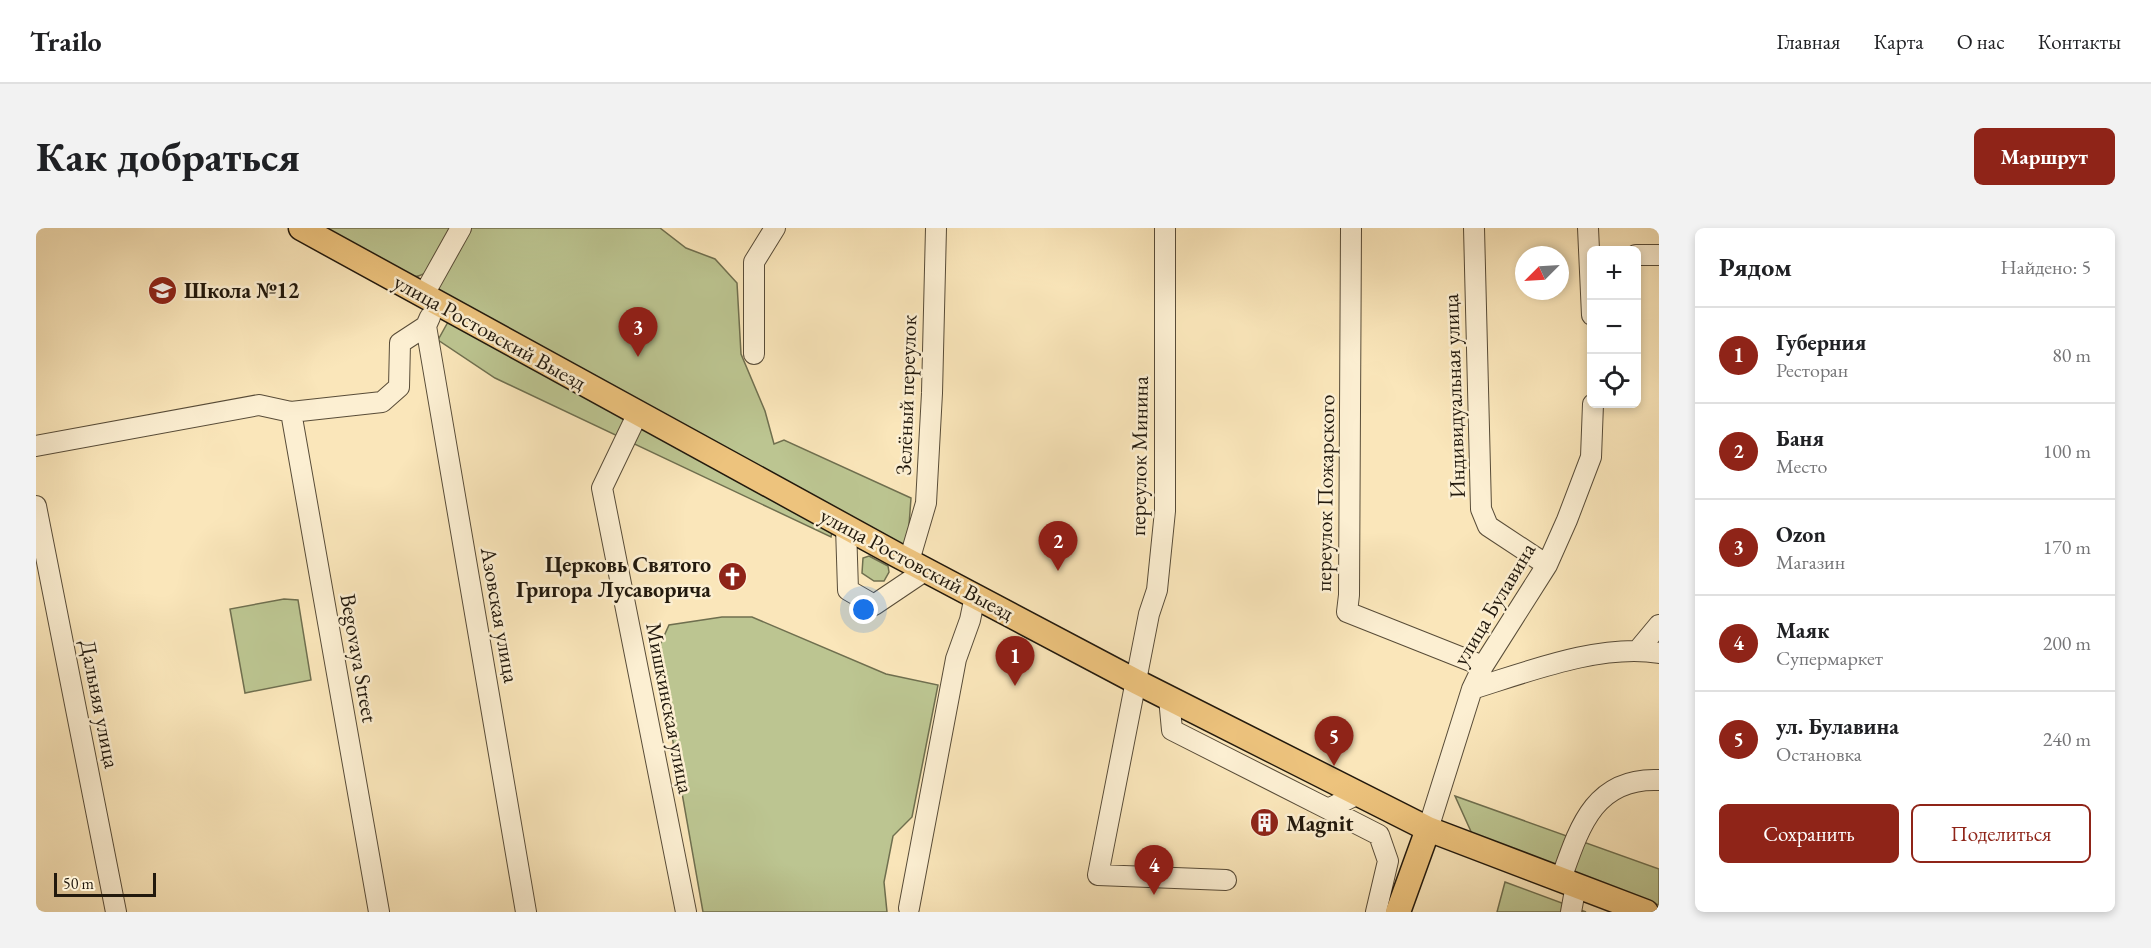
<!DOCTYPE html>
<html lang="ru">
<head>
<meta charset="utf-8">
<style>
  body { margin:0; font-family:"EB Garamond",serif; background:#f2f2f2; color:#202124 }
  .controls { position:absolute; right:18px; top:18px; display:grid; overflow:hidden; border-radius:9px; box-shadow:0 3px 9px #0003 }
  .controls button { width:54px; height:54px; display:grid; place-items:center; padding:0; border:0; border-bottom:2px solid #e0e0e0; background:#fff; color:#202124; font:30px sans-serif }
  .compass { position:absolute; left:1479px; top:18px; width:54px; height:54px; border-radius:50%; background:#fff; box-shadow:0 3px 9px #0003; rotate:246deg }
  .scale { position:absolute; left:18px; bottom:15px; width:102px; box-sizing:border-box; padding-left:6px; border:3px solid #22190d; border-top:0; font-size:16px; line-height:21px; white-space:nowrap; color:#22190d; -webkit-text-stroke:4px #fcefd2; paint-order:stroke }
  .you { position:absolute; left:828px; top:382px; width:21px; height:21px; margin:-15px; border:4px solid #fff; border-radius:50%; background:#1a73e8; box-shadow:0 0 0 9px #1a73e833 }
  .badge { display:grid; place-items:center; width:39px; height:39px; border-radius:50%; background:#8f2418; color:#fff; font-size:20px; font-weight:700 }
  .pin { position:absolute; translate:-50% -50px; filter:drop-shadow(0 2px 3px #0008) }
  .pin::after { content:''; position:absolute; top:32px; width:21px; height:18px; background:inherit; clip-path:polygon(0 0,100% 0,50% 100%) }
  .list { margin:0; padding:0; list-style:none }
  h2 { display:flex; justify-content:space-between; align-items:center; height:78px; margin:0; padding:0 24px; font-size:26px }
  h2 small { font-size:20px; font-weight:400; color:#757577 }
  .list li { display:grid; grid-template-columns:39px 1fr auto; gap:18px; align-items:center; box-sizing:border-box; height:96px; padding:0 24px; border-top:2px solid #e0e0e0 }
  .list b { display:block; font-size:22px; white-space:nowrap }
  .list p { margin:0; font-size:20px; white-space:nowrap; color:#757577 }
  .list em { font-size:20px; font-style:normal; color:#757577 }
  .actions { display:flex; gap:12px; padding:18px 24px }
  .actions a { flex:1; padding:14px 0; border:2px solid #8f2418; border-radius:9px; text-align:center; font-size:21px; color:#8f2418 }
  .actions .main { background:#8f2418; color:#fff }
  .icon { flex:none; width:33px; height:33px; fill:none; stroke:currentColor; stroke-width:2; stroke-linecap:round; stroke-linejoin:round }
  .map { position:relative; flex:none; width:1623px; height:684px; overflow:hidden; border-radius:9px }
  header { display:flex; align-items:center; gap:36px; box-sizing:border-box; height:84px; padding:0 30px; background:#fff; border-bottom:2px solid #e0e0e0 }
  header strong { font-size:28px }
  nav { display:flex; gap:33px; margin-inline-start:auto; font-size:21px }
  .intro { display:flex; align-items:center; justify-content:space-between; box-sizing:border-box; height:144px; padding:0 36px }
  h1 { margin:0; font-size:42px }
  .button { padding:15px 27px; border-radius:9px; background:#8f2418; color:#fff; font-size:21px; font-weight:700 }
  main { display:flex; gap:36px; padding:0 36px }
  aside { flex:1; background:#fff; border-radius:9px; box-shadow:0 3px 9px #0003 }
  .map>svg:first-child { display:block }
</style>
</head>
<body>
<header>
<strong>Trailo</strong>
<nav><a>Главная</a><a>Карта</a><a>О нас</a><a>Контакты</a></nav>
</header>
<div class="intro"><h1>Как добраться</h1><a class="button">Маршрут</a></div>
<main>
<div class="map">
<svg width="1623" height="684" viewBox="0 0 1623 684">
  <rect width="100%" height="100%" fill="#fae6ba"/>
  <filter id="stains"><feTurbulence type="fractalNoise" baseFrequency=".00333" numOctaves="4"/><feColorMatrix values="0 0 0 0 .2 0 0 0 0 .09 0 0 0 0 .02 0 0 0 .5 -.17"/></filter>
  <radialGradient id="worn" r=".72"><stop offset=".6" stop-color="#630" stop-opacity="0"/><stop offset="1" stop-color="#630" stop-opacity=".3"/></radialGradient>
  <!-- green -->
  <path fill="#bcc591" stroke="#6f6f4f" stroke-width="1.5" d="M283,0h135c-10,19 -17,47 -41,49z
    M435,0h189l26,20 29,11 22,24 4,71 24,57 9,33 10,-4 127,58 -3,41 -8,10 -463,-260z
    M412,94l385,205 -2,10 -336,-159 -57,-38z
    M833,328l19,10 1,6 -5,9h-10l-12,-8 1,-15z
    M248,371l14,1 13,80 -66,13 -15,-84z
    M686,389h30l134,57 52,11 -26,132 -19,19 -9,46 3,30h-184l-30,-170 -13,-97 9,-20z
    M1419,568l204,73v36l-186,-69z
    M1469,654l81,30h-89z"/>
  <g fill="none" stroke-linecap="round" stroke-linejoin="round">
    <defs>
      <path id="minor" d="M1129,0v283l-8,79 -8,24 -51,261 128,5
        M1315,0l-2,367 -2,17 136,54
        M1438,0l7,281 7,17 59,39
        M1552,0l4,87
        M1600,27h23
        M387,68l38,-68
        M390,98l100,586
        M718,126v-92l21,-34
        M255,184l88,500
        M602,185l-36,75 84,424
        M0,218l223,-41 32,7 91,-10 17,-15 1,-44 26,-17 4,-9
        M0,278l80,406
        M810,299l2,63 26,15 52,-35
        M873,333l17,-58 6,-110 4,-165
        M1603,421l20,-24
        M1436,461c55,-17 130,-46 187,-36
        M1133,470l3,32 156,79 30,-15
        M1292,581l51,26 9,26 -12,51
        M1392,601l44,-140 11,-23 64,-101 20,-45 24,-63 2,-53
        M1525,651c18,-51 33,-102 98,-99
        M873,680l47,-249 14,-39 5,-24
        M1535,684l5,-27"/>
      <path id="major" d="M265,0l596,327 240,127 291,147 218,83
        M1362,684l30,-83"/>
    </defs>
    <!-- minor casing -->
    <use href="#minor" stroke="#584c38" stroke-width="22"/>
    <!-- major casing -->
    <use href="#major" stroke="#22190d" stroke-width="27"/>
    <!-- minor -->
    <use href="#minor" stroke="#fcefd2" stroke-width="20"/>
    <!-- major -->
    <use href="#major" stroke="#edc37d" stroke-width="24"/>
  </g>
  <!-- icons -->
  <defs>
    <symbol id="school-disc" viewBox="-11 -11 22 22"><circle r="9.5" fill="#8f2418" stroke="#fcefd2"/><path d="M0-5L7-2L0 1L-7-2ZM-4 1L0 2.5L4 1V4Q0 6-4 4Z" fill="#fff"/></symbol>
    <symbol id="church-disc" viewBox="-11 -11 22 22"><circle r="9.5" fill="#8f2418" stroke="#fcefd2"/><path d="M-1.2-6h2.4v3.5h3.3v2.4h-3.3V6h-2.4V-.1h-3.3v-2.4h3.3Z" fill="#fff"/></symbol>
    <symbol id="building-disc" viewBox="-11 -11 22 22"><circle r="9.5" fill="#8f2418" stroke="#fcefd2"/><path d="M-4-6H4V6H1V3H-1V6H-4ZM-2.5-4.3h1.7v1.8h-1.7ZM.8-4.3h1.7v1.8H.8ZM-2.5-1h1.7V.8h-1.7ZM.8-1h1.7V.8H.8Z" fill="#fff"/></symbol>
  </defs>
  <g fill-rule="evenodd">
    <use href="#school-disc" x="110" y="46" width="33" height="33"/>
    <use href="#church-disc" x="680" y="332" width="33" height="33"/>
    <use href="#building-disc" x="1212" y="578" width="33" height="33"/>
  </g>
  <g text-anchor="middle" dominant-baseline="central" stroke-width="5" stroke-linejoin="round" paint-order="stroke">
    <!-- poi labels -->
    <g font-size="22" font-weight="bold" fill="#22190d" stroke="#fcefd2" text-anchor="start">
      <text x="148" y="62">Школа №12</text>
      <text x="675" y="336" text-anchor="end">Церковь Святого<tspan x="675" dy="25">Григора Лусаворича</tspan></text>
      <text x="1250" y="595">Magnit</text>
    </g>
    <!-- street labels -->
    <g font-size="22" fill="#22190d" stroke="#fcefd2">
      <text transform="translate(454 104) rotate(29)">улица Ростовский Выезд</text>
      <text transform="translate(870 167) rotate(-88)">Зелёный переулок</text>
      <text transform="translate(1418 168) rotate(-92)">Индивидуальная улица</text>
      <text transform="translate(1103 228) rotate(-89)">переулок Минина</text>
      <text transform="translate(1289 265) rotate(-89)">переулок Пожарского</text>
      <text transform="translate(881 336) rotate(28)">улица Ростовский Выезд</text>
      <text transform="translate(1458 376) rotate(-59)">улица Булавина</text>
      <text transform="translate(464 387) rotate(80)">Азовская улица</text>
      <text transform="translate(323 430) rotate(80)">Begovaya Street</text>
      <text transform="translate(64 476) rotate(79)">Дальняя улица</text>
      <text transform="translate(634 480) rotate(79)">Мишкинская улица</text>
    </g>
  </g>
  <rect width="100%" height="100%" filter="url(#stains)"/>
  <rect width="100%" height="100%" fill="url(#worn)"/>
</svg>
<div class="controls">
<button>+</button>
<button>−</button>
<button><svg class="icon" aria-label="locate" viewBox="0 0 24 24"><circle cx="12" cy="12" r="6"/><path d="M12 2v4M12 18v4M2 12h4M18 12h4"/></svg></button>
</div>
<svg class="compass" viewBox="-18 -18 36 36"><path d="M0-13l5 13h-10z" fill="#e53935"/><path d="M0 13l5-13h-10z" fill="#757577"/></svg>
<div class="scale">50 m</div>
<div class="you"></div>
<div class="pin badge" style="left:979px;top:458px">1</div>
<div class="pin badge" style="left:1022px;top:343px">2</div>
<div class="pin badge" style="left:602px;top:129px">3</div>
<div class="pin badge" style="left:1118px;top:667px">4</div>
<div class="pin badge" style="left:1298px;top:538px">5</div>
</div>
<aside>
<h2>Рядом<small>Найдено: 5</small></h2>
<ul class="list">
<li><span class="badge">1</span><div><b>Губерния</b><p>Ресторан</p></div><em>80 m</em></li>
<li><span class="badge">2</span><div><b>Баня</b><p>Место</p></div><em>100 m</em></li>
<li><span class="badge">3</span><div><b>Ozon</b><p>Магазин</p></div><em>170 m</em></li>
<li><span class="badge">4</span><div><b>Маяк</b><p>Супермаркет</p></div><em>200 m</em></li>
<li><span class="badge">5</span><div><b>ул. Булавина</b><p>Остановка</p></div><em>240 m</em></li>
</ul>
<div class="actions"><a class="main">Сохранить</a><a>Поделиться</a></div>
</aside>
</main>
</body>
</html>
